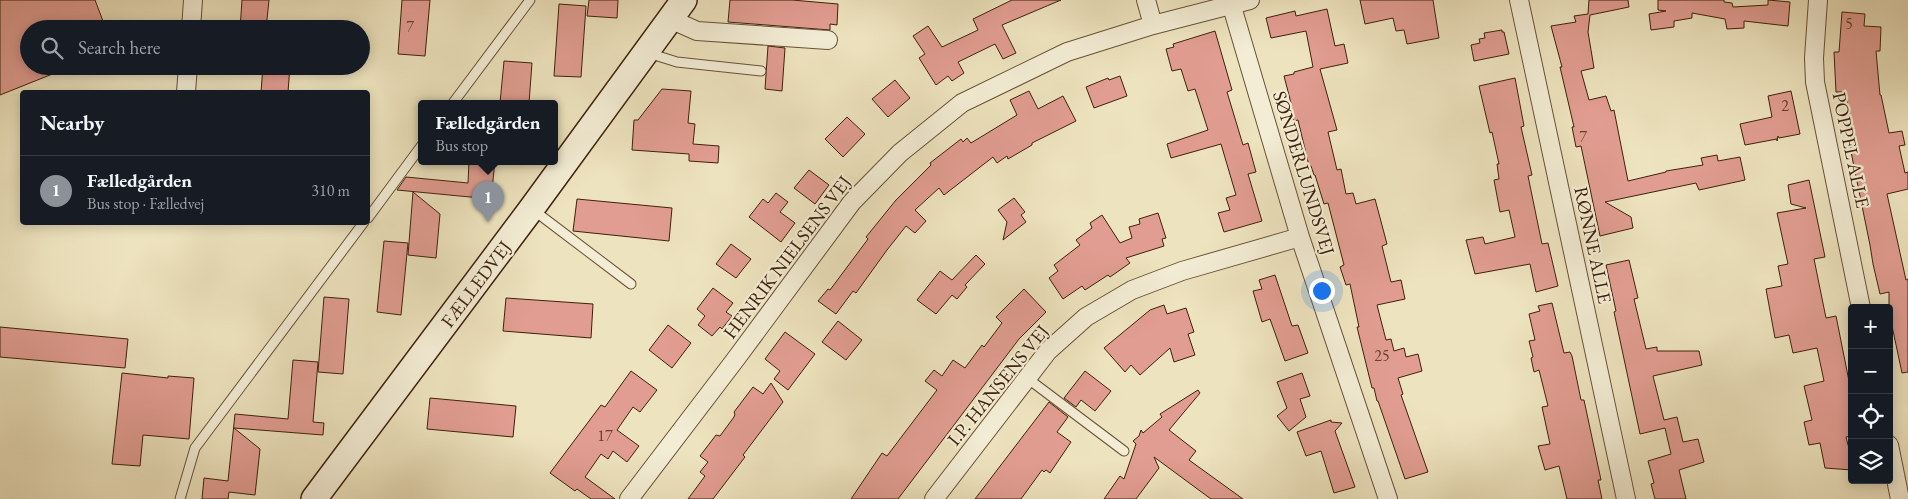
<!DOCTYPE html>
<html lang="en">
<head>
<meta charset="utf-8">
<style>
  body { margin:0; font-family:"EB Garamond",serif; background:#20242c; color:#f1f3f6 }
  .controls { position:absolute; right:15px; bottom:15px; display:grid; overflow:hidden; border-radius:5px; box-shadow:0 2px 12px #0003 }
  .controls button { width:45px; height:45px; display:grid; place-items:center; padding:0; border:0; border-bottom:1px solid #363941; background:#171b24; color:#f1f3f6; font:25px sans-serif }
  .you { position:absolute; left:1321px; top:290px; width:18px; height:18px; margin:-12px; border:4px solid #fff; border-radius:50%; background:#1a73e8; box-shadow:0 0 0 8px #1a73e833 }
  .badge { display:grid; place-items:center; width:32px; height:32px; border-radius:50%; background:#8c9099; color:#fff; font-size:16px; font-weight:700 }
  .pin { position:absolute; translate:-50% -41px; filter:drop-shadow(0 1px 2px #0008) }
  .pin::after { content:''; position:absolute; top:26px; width:18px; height:15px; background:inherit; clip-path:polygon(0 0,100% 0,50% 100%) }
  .popup { position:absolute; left:418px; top:100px; width:140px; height:65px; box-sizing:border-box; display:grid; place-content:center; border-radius:5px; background:#171b24; filter:drop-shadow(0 1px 4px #0005); font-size:16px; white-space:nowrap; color:#9ea1a6 }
  .popup b { font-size:19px; color:#f1f3f6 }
  .popup::after { content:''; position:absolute; left:50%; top:100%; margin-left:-10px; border:10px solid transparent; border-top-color:#171b24 }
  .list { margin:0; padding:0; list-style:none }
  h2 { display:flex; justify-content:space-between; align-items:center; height:65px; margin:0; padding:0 20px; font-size:21px }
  h2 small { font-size:16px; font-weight:400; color:#9ea1a6 }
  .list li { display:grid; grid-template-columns:32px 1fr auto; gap:15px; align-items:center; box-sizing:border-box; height:70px; padding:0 20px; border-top:1px solid #363941 }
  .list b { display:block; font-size:19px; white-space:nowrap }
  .list p { margin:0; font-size:16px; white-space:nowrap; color:#9ea1a6 }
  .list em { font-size:16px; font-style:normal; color:#9ea1a6 }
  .icon { flex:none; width:28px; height:28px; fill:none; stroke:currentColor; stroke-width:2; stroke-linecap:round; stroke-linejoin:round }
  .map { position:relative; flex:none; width:1908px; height:499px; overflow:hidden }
  .search { position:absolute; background:#171b24; box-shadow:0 2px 12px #0003; left:20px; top:20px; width:350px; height:55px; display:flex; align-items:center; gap:12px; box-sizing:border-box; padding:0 18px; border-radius:28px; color:#9ea1a6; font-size:19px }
  .panel { position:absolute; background:#171b24; box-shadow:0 2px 12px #0003; left:20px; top:90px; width:350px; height:135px; border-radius:5px }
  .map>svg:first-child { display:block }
</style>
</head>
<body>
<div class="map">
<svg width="1908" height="499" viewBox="0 0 1908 499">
  <rect width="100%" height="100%" fill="#ede3be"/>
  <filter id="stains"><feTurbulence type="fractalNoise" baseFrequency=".004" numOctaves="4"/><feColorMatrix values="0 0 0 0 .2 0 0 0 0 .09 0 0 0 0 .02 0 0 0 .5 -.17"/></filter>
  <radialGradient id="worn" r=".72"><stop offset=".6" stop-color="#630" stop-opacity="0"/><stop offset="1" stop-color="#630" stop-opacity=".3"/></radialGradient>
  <!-- building -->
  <path fill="#e19d91" stroke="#3f200b" d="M0,0h95l11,29h-77v37l41,1 -70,28z
    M242,0h27l-3,29h-26z
    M402,0h28l-5,56 -27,-2z
    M589,0h29l-1,18 -30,-2z
    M730,0h62l46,4 -1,21 -7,-1v6l-102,-8z
    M1012,0h49l-59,25 14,28 -13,6 -8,-15 -37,18 6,11 -12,8 -4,-5 -12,9 -17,-27 6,-4 -12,-18 15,-10 14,21 36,-17 -5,-11z
    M1360,0h73l6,38 -32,6 -3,-14 -8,1 -3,-13 -28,6z
    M1589,0h39l1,7 -39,8 -2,17 6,36 -13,3 8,29 17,-4 5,15 3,-1 14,71 38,-9v-1l37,-6 -2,-7 16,-3 1,6 22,-4 5,23 -46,10 -3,-7 -91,19 26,15 2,11 -33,8 -19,-90 -5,1 -4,-20h2l-14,-60h2l-11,-41 25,-4 -2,-6 14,-2z
    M1658,0h66v2l8,1 1,4 35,-2v-5l22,2 -2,24 -44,-5v7l-17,1 -2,-10 -33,-6v5l-18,3v6l-23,3 -2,-16 17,-3 -8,-1z
    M559,4l27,2 -5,71 -27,-1z
    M1327,9l8,37 9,-2 4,19 -28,6 17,61 -9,2 9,38 4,-1 5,25 7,-1 3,11 19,-5 12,45 -5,2 9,36 10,-2 4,19 -28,6 9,35 5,-1 3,12 10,-3 2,9 12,-3 4,17 -24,7 5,16 -2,1 27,77 -23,7 -27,-78h-1l-3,-13h-2l-15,-61h2l-9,-43 -4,1 -6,-18 4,-2 -16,-62 -4,1 -9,-29h-1l-3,-9h-2l-11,-46 -4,1 -6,-17 3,-1 -7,-27 10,-2v-2l19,-5 -7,-36 -35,7 -5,-20 29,-7 1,5z
    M1842,12l23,2 -1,12 17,1 -1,24h-4l4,44h1l8,38 13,-2 3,14 -6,1 6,27 3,-1v17l-21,5 19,86 2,-1v93l-6,1 -10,-47 -3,1v-35l-9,2 -7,-30 -3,-19 -20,-98 6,-1 -11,-54h-9l-2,-40h5z
    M1502,30v2h2l5,22 -35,7 -3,-16 9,-2 -1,-4 6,-1 -1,-5z
    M1215,31l17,59 -5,2 16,53 5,-2 8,29 -8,2 14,47 -38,11 -6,-19 12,-3 -4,-12 10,-3 -15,-51 -50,14 -4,-14 41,-14 -13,-41 -7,2 -7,-22 -9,2 -6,-22 8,-2 -1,-3z
    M768,46l17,2 -3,43 -17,-2z
    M504,61l28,2 -3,40h-29z
    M263,66h27l-2,26h-27z
    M1120,76l7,20 -33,12 -8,-21 22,-9 1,2z
    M1515,78l9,48 -3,1 11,48 -4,1 14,68 6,-1 10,43 -22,6 -6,-28 -55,10 -9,-34 17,-3 2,7 30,-7 -6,-27 -9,2 -6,-32 5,-1 -2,-15h2l-7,-32 -2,1 -11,-47z
    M895,80l15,18 -22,19 -16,-18z
    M662,89l29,2 -3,32 7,1 -2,20 26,2 -1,17 -29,-2v-7l-57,-4 2,-30h4z
    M1029,91l9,18 25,-13 13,25 -44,22v2l-24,14 -1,-3 -10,7 -4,-6 -49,38 -5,-7 -24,22 11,11 -11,12 -9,-7 -19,24 -31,43 -3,-2 -17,23 -18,-13 10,-12 2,1 38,-51 -2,-2 30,-37 35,-35 -1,-2 31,-24 2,3 4,-4 4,5 46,-28 -7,-15z
    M1791,91l9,43 -21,4 -1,-2 -1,5v-2l-32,6 -5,-21 32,-7 -4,-21z
    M847,117l18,17 -22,23 -18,-18z
    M469,161h26l-4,38 -94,-9 9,-13 62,6z
    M809,170l20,15 -14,19 -21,-16z
    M1809,180l16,77 -11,2 12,59 10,-2 13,65 3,18v37l-6,1 6,23v10l-27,-2 -5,-25 -11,2 -5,-23 8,-2 -8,-34 20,-5 -7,-33 -24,5 -4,-18 -14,3 -9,-49 16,-3 -4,-20 10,-2 -11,-51 29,-5 -15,-4 -3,-19z
    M413,192l27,22 -4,44 -28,-3z
    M776,193l12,9 -8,10 15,11 -14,19 -32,-25 14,-18 5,4z
    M1014,198l11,14 -4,3 5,7 -23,18 4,-18 -9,-12z
    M577,199l95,9 -3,33 -96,-10z
    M1158,213l8,25 -4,1 2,7 -38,12 4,5 -20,14 -2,-2 -23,15 -3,-4 -19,13 -14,-21 9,-7 -4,-6 26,-20 -4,-5 16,-12 -2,-5 12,-8 18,28 12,-5 -3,-11 11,-3 -1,-5z
    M384,241l24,2 -7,72 -24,-3z
    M731,244l20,15 -15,19 -20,-14z
    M976,255l9,9 -20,21 2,2 -10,12 -5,-4 -16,19 -19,-14 23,-29 12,9z
    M1629,260l9,38 -4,1 12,50 11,-2v4h42l3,14 -49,11 11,44 13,-3 6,25 15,-3 6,23 -25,8 7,29h-31l-4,-15 3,-1 -6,-22 23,-7 -6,-26 -25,6 -26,-122 2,-1 -10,-46z
    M1275,275l17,51 6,-1 10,28 -23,8 -15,-42 -8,3 -9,-31 9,-2 -3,-9z
    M713,288l20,15 -7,9 6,4 -10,13 -2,-2 -8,9 -14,-11 7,-9 -8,-7z
    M1024,289l22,23 -27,27 -121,160h-47l31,-46 5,3 50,-66 -12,-9 9,-11 8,6 11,-16 12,8 17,-23 2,2 18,-24 -6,-6z
    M324,297l25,2 -6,75 -25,-2z
    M506,298l87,6 -2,34 -88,-7z
    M1552,303l12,50 6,-1 2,4 9,44h3l17,80h-3l4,19h-35l-8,-33 -14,4 -7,-24 12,-2 -8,-37 6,-1 -9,-36 -5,2 -3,-14 2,-1 -4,-16 6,-1 -6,-26 11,-3 -2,-5z
    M1164,305l3,9 19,-6 8,24 -6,2 7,21 -21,7 -4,-14 -30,27 -9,-10 -6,7 -21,-24 46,-38z
    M838,321l24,19 -16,20 -24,-18z
    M668,325l23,18 -19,25 -23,-18z
    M0,327l128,12 -3,29 -125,-11z
    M785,332l30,22 -27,36 -14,-11 6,-8 -15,-12z
    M293,360l25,2 -5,60 11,1 -1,12 -89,-7 26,21 -5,46 -26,-3 -1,7h-26l2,-21 24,3 7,-67 53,5z
    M631,371l26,19 -17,22 -7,-5 -16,23 22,16 -12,16 -14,-11 -5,8 -7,-5 -16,23 30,22h-24l-14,-10 -2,2 -25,-18 51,-68 4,2z
    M1085,371l26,20 -16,20 -14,-11 -5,7 -12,-9z
    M122,373l46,5v-2l26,2 -5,61 -46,-4 -3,31 -28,-2z
    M1302,373l8,23 -10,3 6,18 -17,14 -12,-15 10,-8 -10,-26z
    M771,383l12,19 -40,53 2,2 -32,42h-25l17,-23 -5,-4 8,-10 -8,-6 16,-21 4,1 14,-19 1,-3 -1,-2 19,-25 10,7z
    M1198,390l2,3 -31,37 27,21 -7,9 54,39h-32l-57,-42 5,11 -23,31h-32l16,-23 4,3 12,-35 -3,-3 6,-5 2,-6 2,3 19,-16 -2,-3z
    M430,398l86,8 -3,31 -86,-8z
    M1049,402l19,15 -11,15 14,10 -21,31 -4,-3 -2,2 -2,-2 -21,29h-46z
    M1331,420v2l11,1 -7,8 20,56 -21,6 -13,-42 -15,5 -9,-24z"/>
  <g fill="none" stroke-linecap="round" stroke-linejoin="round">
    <defs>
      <path id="lane" d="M648,53l29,9 84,9
        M453,103l77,-103
        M532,209l99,75
        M368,218l54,-73
        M1027,378l97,73
        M180,499l15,-51 169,-226"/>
      <path id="street" d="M1146,0l7,25
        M1230,0l70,237 88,262
        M1519,0l107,499
        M1818,0l-4,58 1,24 46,226
        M670,19l27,12 131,9
        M191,29l2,-29
        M186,92l2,-26
        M1889,445l11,54
        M629,499l106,-139 117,-158 48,-49 62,-50 105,-51 86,-27 97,-25
        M934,499l114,-148 38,-34 46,-27 50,-19 118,-34"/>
      <path id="secondary" d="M314,499l218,-291 152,-208"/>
    </defs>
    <!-- lane casing -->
    <use href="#lane" stroke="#6a5138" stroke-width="11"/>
    <!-- street casing -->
    <use href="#street" stroke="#6a5138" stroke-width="20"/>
    <!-- secondary casing -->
    <use href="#secondary" stroke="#3f200b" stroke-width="28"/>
    <!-- lane -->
    <use href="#lane" stroke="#f3edd5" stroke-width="9"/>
    <!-- street -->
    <use href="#street" stroke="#f3edd5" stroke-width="18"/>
    <!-- secondary -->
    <use href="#secondary" stroke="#f3edd5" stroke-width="25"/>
  </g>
  <g text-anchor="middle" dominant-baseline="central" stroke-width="4.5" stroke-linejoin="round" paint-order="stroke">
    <!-- number labels -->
    <g font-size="16" fill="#683f2c">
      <text x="1849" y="23">5</text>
      <text x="410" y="26">7</text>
      <text x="1785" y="105">2</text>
      <text x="1583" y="136">7</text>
      <text x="1382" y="355">25</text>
      <text x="605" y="435">17</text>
    </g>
    <!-- street labels -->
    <g font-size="19" fill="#3f200b" stroke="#f3edd5">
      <text transform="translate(1851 150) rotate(78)">POPPEL ALLE</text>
      <text transform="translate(1304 173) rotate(73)">SØNDERLUNDSVEJ</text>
      <text transform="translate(1593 245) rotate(78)">RØNNE ALLE</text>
      <text transform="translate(787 257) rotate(-53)">HENRIK NIELSENS VEJ</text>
      <text transform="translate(476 284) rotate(-53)">FÆLLEDVEJ</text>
      <text transform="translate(998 385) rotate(-51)">I.P. HANSENS VEJ</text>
    </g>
  </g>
  <rect width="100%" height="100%" filter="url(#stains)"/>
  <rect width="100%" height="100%" fill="url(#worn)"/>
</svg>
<div class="controls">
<button>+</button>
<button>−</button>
<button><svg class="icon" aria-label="locate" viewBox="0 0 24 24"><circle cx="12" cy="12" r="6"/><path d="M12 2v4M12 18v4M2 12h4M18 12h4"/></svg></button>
<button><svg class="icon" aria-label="layers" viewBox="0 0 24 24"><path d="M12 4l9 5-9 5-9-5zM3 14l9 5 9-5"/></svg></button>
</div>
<div class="you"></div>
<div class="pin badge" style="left:488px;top:222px">1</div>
<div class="popup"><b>Fælledgården</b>Bus stop</div>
<div class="search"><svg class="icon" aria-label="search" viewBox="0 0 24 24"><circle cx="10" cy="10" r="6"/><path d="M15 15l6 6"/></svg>Search here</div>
<section class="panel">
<h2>Nearby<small></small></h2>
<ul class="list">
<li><span class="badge">1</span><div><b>Fælledgården</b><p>Bus stop · Fælledvej</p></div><em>310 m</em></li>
</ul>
</section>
</div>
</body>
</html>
